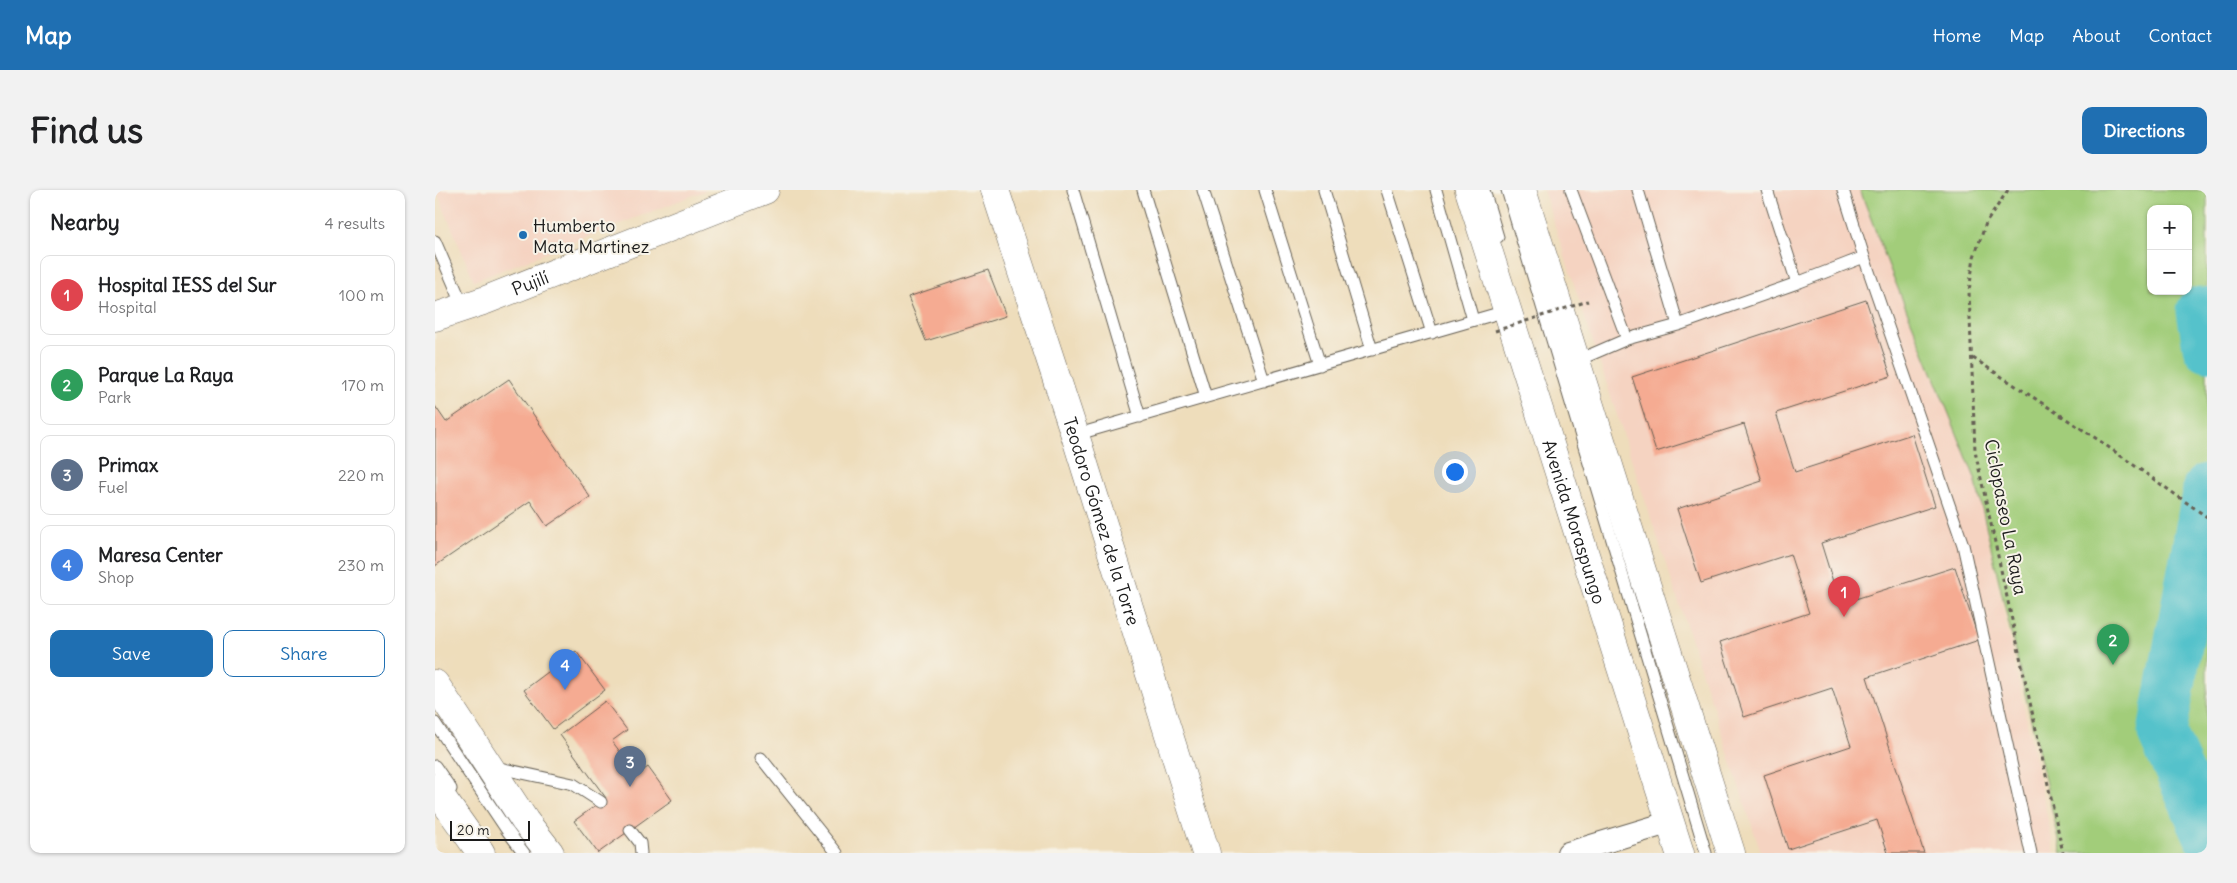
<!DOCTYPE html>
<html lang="en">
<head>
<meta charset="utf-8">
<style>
  body { margin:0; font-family:Delius,sans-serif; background:#f2f2f2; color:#202124 }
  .controls { position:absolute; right:15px; top:15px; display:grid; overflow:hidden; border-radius:10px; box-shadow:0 1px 4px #0004 }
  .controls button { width:45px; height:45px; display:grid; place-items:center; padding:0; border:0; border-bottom:1px solid #e0e0e0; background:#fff; color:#202124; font:25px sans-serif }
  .scale { position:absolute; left:15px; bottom:12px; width:80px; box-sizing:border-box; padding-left:5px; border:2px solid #1c1c1c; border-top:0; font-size:14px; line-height:18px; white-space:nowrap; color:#1c1c1c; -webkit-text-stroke:4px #f7f3e8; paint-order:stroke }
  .you { position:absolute; left:1019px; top:281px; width:18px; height:18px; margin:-12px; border:4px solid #fff; border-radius:50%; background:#1a73e8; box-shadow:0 0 0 8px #1a73e833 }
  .badge { display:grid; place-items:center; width:32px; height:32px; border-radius:50%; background:#1f6fb2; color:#fff; font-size:16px; font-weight:700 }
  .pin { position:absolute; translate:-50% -41px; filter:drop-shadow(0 1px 2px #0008) }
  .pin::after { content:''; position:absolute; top:26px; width:18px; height:15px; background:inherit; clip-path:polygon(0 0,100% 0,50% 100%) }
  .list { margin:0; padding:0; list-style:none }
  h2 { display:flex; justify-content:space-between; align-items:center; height:65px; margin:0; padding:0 20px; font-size:21px }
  h2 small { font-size:16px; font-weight:400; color:#757577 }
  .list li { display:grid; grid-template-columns:32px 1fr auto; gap:15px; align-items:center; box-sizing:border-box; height:80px; margin:0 10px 10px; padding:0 10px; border:1px solid #e0e0e0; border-radius:10px }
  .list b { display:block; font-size:19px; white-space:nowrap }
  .list p { margin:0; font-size:16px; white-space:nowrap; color:#757577 }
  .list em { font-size:16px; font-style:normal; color:#757577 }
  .actions { display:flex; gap:10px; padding:15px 20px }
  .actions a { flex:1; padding:11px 0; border:1px solid #1f6fb2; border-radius:10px; text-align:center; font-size:18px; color:#1f6fb2 }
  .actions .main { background:#1f6fb2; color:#fff }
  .map { position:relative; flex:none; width:1772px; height:663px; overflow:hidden; border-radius:10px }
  header { display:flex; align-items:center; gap:30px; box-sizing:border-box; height:70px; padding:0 25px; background:#1f6fb2; color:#fff }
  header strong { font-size:24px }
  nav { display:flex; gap:28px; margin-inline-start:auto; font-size:18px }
  .intro { display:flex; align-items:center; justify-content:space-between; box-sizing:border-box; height:120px; padding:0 30px }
  h1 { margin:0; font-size:35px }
  .button { padding:12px 22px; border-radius:10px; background:#1f6fb2; color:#fff; font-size:18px; font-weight:700 }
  main { display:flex; gap:30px; padding:0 30px }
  aside { flex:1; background:#fff; border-radius:10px; box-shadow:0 1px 4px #0004 }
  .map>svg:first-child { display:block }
</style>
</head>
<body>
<header>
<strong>Map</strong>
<nav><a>Home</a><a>Map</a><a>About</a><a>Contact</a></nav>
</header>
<div class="intro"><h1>Find us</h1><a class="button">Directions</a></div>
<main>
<aside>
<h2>Nearby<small>4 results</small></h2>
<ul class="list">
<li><span class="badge" style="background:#e0444e">1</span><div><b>Hospital IESS del Sur</b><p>Hospital</p></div><em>100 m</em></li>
<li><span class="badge" style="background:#2e9e5b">2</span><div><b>Parque La Raya</b><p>Park</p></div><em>170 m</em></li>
<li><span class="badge" style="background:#5c6f8a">3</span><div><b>Primax</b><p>Fuel</p></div><em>220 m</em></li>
<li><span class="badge" style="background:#3f7fe0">4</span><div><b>Maresa Center</b><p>Shop</p></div><em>230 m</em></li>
</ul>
<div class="actions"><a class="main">Save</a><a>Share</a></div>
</aside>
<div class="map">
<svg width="1772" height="663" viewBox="0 0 1772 663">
  <rect width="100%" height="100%" fill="#f7f3e8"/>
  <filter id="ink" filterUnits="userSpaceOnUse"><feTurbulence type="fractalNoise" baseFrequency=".02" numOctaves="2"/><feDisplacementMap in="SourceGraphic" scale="10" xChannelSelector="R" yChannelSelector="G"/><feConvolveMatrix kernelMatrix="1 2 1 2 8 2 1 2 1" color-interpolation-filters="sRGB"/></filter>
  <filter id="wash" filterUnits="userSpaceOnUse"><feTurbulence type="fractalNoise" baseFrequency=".0096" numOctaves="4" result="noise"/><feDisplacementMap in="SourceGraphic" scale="20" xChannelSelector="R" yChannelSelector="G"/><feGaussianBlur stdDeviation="1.12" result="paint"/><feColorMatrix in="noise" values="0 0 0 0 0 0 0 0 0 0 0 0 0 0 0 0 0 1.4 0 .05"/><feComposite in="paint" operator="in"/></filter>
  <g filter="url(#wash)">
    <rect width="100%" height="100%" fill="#edb"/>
    <!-- built -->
    <path fill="#f5d3c1" d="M1,0h271l-233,91z
      M1108,0h317l30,79 85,209 80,375h-294z"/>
    <!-- green -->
    <path fill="#a2cd7a" stroke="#5f744b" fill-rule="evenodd" d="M1425,0h347v663h-145l-87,-375 -85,-209zM1716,19h37v82h-37z"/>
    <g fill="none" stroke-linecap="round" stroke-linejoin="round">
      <!-- river -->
      <path stroke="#55c2cb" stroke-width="49" d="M1766,121l6,36
        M1772,298l-45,245 45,100"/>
    </g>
    <g id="blocks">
      <!-- building -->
      <path fill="#f5ab92" d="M553,80l18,46 -80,25 -18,-44z
        M1431,110l25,76 -115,37 19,59 117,-38 23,72 -114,37 19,61 115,-37 24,73 -112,37 57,176h-36l-11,-33 -89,29 -24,-74 87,-29 -19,-58 -88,29 -24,-75 89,-29 -19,-59 -89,29 -24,-74 85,-28 -18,-57 -88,28 -24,-75z
        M74,189l81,118 -43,29 -17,-25 -95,65v-160l11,16z
        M141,461l29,39 -52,39 -29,-39z
        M170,511l22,29 -15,11 25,34 11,-8 24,33 -74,53 -24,-32 32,-23 -46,-63z"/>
    </g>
  </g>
  <g filter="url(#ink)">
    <use href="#blocks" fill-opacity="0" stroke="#666054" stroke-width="1"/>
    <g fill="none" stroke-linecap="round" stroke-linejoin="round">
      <defs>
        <path id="service" d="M638,0l67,227
          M708,0l63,207
          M768,0l61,191
          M830,0l55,175
          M889,0l48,160
          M952,0l45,143
          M1001,0l37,130
          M1049,0l14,47
          M1072,0l199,663
          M1136,0l56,149
          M1203,0l40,135
          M1332,0l30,93
          M0,51l29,67
          M1429,67l99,288 68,308
          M1141,171l51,-22 51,-14 119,-42 67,-26 -21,-67
          M640,245l431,-124
          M0,533l71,106 18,24
          M326,568l76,95
          M0,576l16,23
          M60,577l78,17 28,18
          M195,640l10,13 1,10"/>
        <path id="minor" d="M1133,663l103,-31"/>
        <g id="tertiary">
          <path id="s1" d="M560,0l80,245 131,418"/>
          <path id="s2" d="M1034,0l211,663"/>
          <path d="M1087,0l209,663"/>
          <path id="s3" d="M0,127l51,-17 279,-110"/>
        </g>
        <path id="primary" d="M0,494l90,137 25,32
          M0,598l46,65"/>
      </defs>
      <!-- service casing -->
      <use href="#service" stroke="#666054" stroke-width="13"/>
      <!-- minor casing -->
      <use href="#minor" stroke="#666054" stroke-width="24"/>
      <!-- tertiary casing -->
      <use href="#tertiary" stroke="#666054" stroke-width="29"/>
      <!-- primary casing -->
      <use href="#primary" stroke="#666054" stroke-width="29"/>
      <!-- path -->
      <path stroke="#666054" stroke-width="3" stroke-dasharray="4 4" stroke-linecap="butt" d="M1573,0l-22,33 -12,34 -5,34 6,160 88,402
        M1771,0l1,2
        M1538,168l124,81 110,78"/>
      <!-- service -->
      <use href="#service" stroke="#fff" stroke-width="11"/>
      <!-- minor -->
      <use href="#minor" stroke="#fff" stroke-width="22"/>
      <!-- tertiary -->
      <use href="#tertiary" stroke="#fff" stroke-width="28"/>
      <!-- primary -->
      <use href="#primary" stroke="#fff" stroke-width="28"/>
      <!-- path-bridge -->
      <path stroke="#666054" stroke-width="3" stroke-dasharray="4 4" stroke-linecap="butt" d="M1060,141l93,-30"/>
    </g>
  </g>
  <!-- markers -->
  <circle fill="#1f6fb2" stroke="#f7f3e8" stroke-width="2" cx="88" cy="45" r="5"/>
  <g text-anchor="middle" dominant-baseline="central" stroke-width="4" stroke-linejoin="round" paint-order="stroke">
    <!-- poi labels -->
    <g font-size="18" fill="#1c1c1c" stroke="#f7f3e8" text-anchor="start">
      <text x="98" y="35">Humberto<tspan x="98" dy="21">Mata Martinez</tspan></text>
    </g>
    <!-- street labels -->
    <g font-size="18" fill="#1c1c1c" stroke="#f7f3e8">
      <text stroke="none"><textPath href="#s3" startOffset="101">Pujilí</textPath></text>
      <text transform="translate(1571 327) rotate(79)">Ciclopaseo La Raya</text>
      <text stroke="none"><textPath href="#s1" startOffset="348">Teodoro Gómez de la Torre</textPath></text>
      <text stroke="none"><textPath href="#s2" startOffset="348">Avenida Moraspungo</textPath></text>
    </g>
  </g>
</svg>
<div class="controls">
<button>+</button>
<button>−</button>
</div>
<div class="scale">20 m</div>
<div class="you"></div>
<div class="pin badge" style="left:1409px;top:427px;background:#e0444e">1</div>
<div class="pin badge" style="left:1678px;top:475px;background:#2e9e5b">2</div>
<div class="pin badge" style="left:195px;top:597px;background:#5c6f8a">3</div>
<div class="pin badge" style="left:130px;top:500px;background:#3f7fe0">4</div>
</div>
</main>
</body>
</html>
